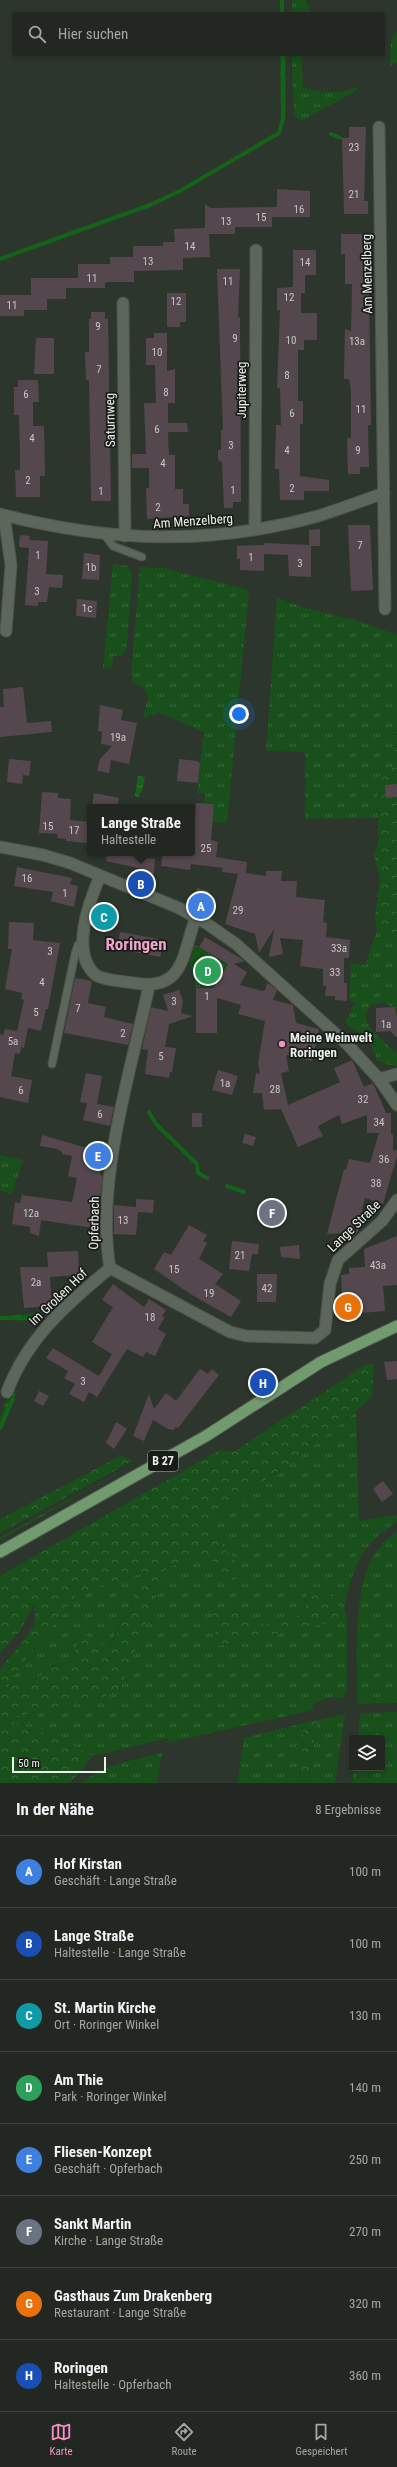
<!DOCTYPE html>
<html lang="de">
<head>
<meta charset="utf-8">
<style>
  body { margin:0; font-family:"Roboto Condensed",sans-serif; background:#2e342e; color:#f1f3f6 }
  .controls { position:absolute; right:12px; bottom:12px; display:grid; overflow:hidden; border-radius:4px; box-shadow:0 2px 6px #0003 }
  .controls button { width:36px; height:36px; display:grid; place-items:center; padding:0; border:0; border-bottom:1px solid #3f443f; background:#222821; color:#f1f3f6; font:20px sans-serif }
  .scale { position:absolute; left:12px; bottom:10px; width:94px; box-sizing:border-box; padding-left:4px; border:2px solid #ecf2eb; border-top:0; font-size:11px; line-height:14px; white-space:nowrap; color:#ecf2eb; -webkit-text-stroke:3px #181c17; paint-order:stroke }
  .you { position:absolute; left:239px; top:714px; width:14px; height:14px; margin:-10px; border:3px solid #fff; border-radius:50%; background:#1a73e8; box-shadow:0 0 0 6px #1a73e833 }
  .badge { display:grid; place-items:center; width:26px; height:26px; border-radius:50%; background:#f98fc9; color:#fff; font-size:13px; font-weight:700 }
  .pin { position:absolute; translate:-50% -50%; border:2px solid #fff; box-shadow:0 1px 4px #0006 }
  .popup { position:absolute; left:87px; top:804px; width:108px; height:52px; box-sizing:border-box; display:grid; place-content:center; border-radius:4px; background:#222821; filter:drop-shadow(0 1px 3px #0005); font-size:13px; white-space:nowrap; color:#a2a6a5 }
  .popup b { font-size:15px; color:#f1f3f6 }
  .popup::after { content:''; position:absolute; left:50%; top:100%; margin-left:-8px; border:8px solid transparent; border-top-color:#222821 }
  .list { margin:0; padding:0; list-style:none }
  h2 { display:flex; justify-content:space-between; align-items:center; height:52px; margin:0; padding:0 16px; font-size:17px }
  h2 small { font-size:13px; font-weight:400; color:#a2a6a5 }
  .list li { display:grid; grid-template-columns:26px 1fr auto; gap:12px; align-items:center; box-sizing:border-box; height:72px; padding:0 16px; border-top:1px solid #3f443f }
  .list b { display:block; font-size:15px; white-space:nowrap }
  .list p { margin:0; font-size:13px; white-space:nowrap; color:#a2a6a5 }
  .list em { font-size:13px; font-style:normal; color:#a2a6a5 }
  .icon { flex:none; width:22px; height:22px; fill:none; stroke:currentColor; stroke-width:2; stroke-linecap:round; stroke-linejoin:round }
  .map { position:relative; flex:none; width:397px; height:1783px; overflow:hidden }
  .search { position:absolute; background:#222821; box-shadow:0 2px 6px #0003; left:12px; right:12px; top:12px; height:44px; display:flex; align-items:center; gap:10px; box-sizing:border-box; padding:0 14px; border-radius:4px; color:#a2a6a5; font-size:15px }
  .sheet { height:628px; background:#222821 }
  nav { display:flex; justify-content:space-around; align-items:center; box-sizing:border-box; height:56px; border-top:1px solid #3f443f; background:#222821; font-size:11px; color:#a2a6a5 }
  nav a { display:grid; justify-items:center; gap:2px }
  nav .on { color:#f98fc9 }
  .map>svg:first-child { display:block }
</style>
</head>
<body>
<div class="map">
<svg width="397" height="1783" viewBox="0 0 397 1783">
  <defs>
    <pattern id="grass-tufts" width="24" height="20" patternUnits="userSpaceOnUse"><rect width="24" height="20" fill="#184f1a"/><path d="M3 7l-1-3M5 7V3M7 7l1-3M15 17l-1-3M17 17v-4M19 17l1-3" fill="none" stroke="#3a693b"/></pattern>
    <pattern id="forest-crowns" width="20" height="18" patternUnits="userSpaceOnUse"><rect width="20" height="18" fill="#184f1a"/><path d="M2 6a3 3 0 1 1 6 0M12 15a3 3 0 1 1 6 0" fill="none" stroke="#3a693b"/></pattern>
    <pattern id="water-waves" width="16" height="10" patternUnits="userSpaceOnUse"><rect width="16" height="10" fill="#156219"/><path d="M0 5q4-4 8 0t8 0" fill="none" stroke="#37793b"/></pattern>
  </defs>
  <rect width="100%" height="100%" fill="#2d362c"/>
  <!-- grass -->
  <path fill="url(#grass-tufts)" d="M292,0h14l5,14h-19z
    M397,31v31l-7,4 1,-27z
    M280,54h6v57l-5,11z
    M292,54h9l2,33c17,7 37,7 54,0l2,2 -57,32 -7,-5 -2,-16z
    M113,564l15,2 4,8 -5,73 -5,9h-9l-1,13 -9,-1z
    M140,567l23,1 86,22 -22,233 -15,-1 2,-18 -11,-1 2,-9 -8,-1 7,-61 -44,-19 -17,5 5,-21 -3,-7 -13,-9 -1,-7z
    M277,598l32,11 49,12 39,14v93l-4,39 -12,12 -4,29 1,10 -73,1v-67l-39,-1z
    M377,930l20,10v69l-13,-6 -13,1 -6,12 7,15 22,20 3,1v14l-12,-2 -8,-4c-3,-7 -4,-14 -9,-20 -7,-7 -16,-11 -23,-17l10,-20 -6,-2 2,-37 14,1z
    M195,945l33,19 -15,24h-17l-7,-28z
    M0,1155l23,5 -11,34 -12,-3z
    M45,1311l-11,10 -34,-1v-5l8,1z
    M17,1391l-17,40v-14l9,-24z
    M356,1412l3,109 38,-6v7c-37,22 -44,46 -53,86l-6,-2 -10,-15 -20,-4 -3,27 -41,11 -31,-16 -20,3 5,34 129,-27v69l-3,10h-17l-15,7 2,5 -148,33 3,-5 -76,18 -39,-20 -50,-17 100,-22 17,-10 45,-120 44,-11 12,25 3,-30 -17,-33 67,-44z
    M135,1464l-135,76v-3z
    M397,1531v172l-40,1c0,-42 -4,-109 15,-146 6,-11 16,-20 25,-27z
    M147,1572l-39,76 -35,14 -24,3 -11,14 -35,10 76,-97z
    M397,1712v71h-45l2,-15h28v-30h-24l2,-25z
    M345,1714l-10,69h-27l9,-63z
    M304,1723l-4,60h-63l7,-45z
    M162,1753l-5,30h-76c24,-19 52,-23 81,-30z"/>
  <!-- forest -->
  <path fill="url(#forest-crowns)" fill-rule="evenodd" d="M397,728v212l-20,-10 -2,-15 5,-37 -6,-22 5,-17 -2,-48 4,-12 12,-12z
    M374,1364l-2,32c-48,47 -107,84 -164,122l17,33 10,7 1,22 -14,1 -12,-25 -43,11 -46,120 -17,10 -100,22 50,17 39,20 -23,27h-70v-114l25,-30 10,-15 -1,-20 -14,27 -20,22v-77l220,-126 13,2 132,-87zM147,1572l-38,76 -29,-16 -7,30 -24,3 -11,14 -35,10 76,-97z
    M122,1455l10,6 -132,72v-14z
    M308,1587l20,4 10,15 6,2 3,11 -130,27 -4,-34 20,-3 32,16 40,-11z
    M317,1720l-9,63h-8l4,-60z"/>
  <!-- water -->
  <path fill="url(#water-waves)" d="M138,776l7,1 -3,15h-2l-1,5 -4,-1z"/>
  <g fill="none" stroke-linecap="round" stroke-linejoin="round">
    <!-- stream -->
    <path stroke="#156219" stroke-width="4" d="M282,0v14
      M331,134l9,4
      M0,259l150,-54 30,-14 99,-58 4,-14v-65
      M149,1112l7,12 41,40 1,9 9,5
      M227,1186l17,6
      M0,1318h30
      M0,1428l13,-29"/>
  </g>
  <!-- building -->
  <path fill="#55474e" d="M349,127h17l-2,74h4v13h-24l-2,-76h7z
    M277,189l33,2v26h-38v10h-37v7h-26l1,23 -27,1v12l-49,1v11h-26l-3,1v5h-39v11h-19v11h-23v6h-24v-21h31v-17h47v-14h32v-7h23v-11h30v-4h12l-1,-13 31,-1v-24l5,4 67,-1z
    M341,234h27l3,191h-3l1,42h-9v7h-12l-1,-36h4v-48l-2,-11h-5v-10l1,-40 6,2 1,-47h-7v-30h-4z
    M293,250h23v25h-11v18h-4v20h16v27h-13v10h-6v51h5v23h-3v52l29,4v11h-25v9h-24l-1,-31h-4v-8l1,-36h5l-1,-37h-3l3,-78h-3v-22l16,-1z
    M217,269h23l-2,49 2,-1 1,185h-8v6h-9l-2,-46 -4,-2v-10h3v-20h2z
    M167,293h19v29h-6v5h-13z
    M91,312h14v7h3l3,182h-20l-2,-121h-3l-1,-28h4v-33h2z
    M154,333h13v38l8,-2v34h-7v20h19l1,9h-20l1,23h6v34h8v15h6v12l-42,3 -1,-31h3v-20h-17v-14h14l-2,-51h12l-1,-38h-9v-27h8z
    M36,338h18v36h-20z
    M18,380h20l1,22h-6v24h11l1,50h-5v21h-24l-1,-27h5v-20l-1,-35h-5v-28h4z
    M348,525h22l3,65 -22,1z
    M320,529v17h-9v31l-22,-1 -1,-21 -24,-1v17l-24,-1v-11h-3v-13l27,-1v-2l45,2v-15z
    M20,535l10,1 -1,4 19,1 -2,33 17,1 -1,13 -13,-1 -2,15h-9v4l-13,-1 4,-57 -10,-1z
    M84,553l16,2 -1,25 -17,-1z
    M77,599l20,2 -1,17 -20,-2z
    M23,687l4,36 24,-2 1,11 -52,5v-30h4l-1,-18z
    M100,705l23,5 -2,10 16,3 -8,41 -18,-4 -2,13 -12,-2 3,-12 12,-13 -11,-2 1,-12 -4,-1z
    M9,759l22,2 -2,15 -6,-1 -1,9 -15,-2z
    M179,759l18,2 3,2 -2,20 -21,-2z
    M397,784v13l-11,1 -1,-13z
    M42,792l16,1v5l13,1 -1,21 20,2 -2,21 -22,-2v-2l-9,-1 1,-4 -19,-1z
    M94,793l25,5 -2,9h-25z
    M196,803l18,1 -3,36 7,2 -2,15 31,5 -1,11 20,3v-5h16l-1,10h16l-1,16 29,3 -2,22 4,1 -1,14 24,3 -1,18h-5v25h3v18l-12,-1v-4h-10l1,-10h-3v-17l-23,-3 3,-26 -23,-2 3,16 -14,3 5,-28 -15,24 -4,-19 -30,-10 13,-50 -16,-2 1,-4 -32,-4 -1,6 -29,-4 2,-13h29z
    M118,853h18l-1,4 20,2 -2,27 -11,-5 1,-12 -37,-8 1,-6 10,1z
    M17,867l55,11 -2,6 8,2 -4,21 -23,-6 2,-9 -39,-6z
    M197,888l12,3 -3,16 -12,-2z
    M9,922l25,1 -1,17 27,3 -12,66h-2l-5,22 -13,-3 -4,20 -3,-1 -1,7 -5,-1 -4,23 21,4 -4,23 -28,-6v-63l3,1 2,-6 12,2 7,-31 -3,-1 1,-6 -17,-4 7,-40h-4z
    M120,932l44,8 -4,17 -43,-8z
    M205,937l40,24 -11,3 13,8 -7,13 22,6 3,-1 2,-7 2,1 8,6 -4,10 20,5 3,18 23,6 -7,32 -26,-6 3,16 -8,2 7,32 52,-23 -6,-14 18,-8 12,27 9,-4 13,30h5v21h2v16l4,1v5l-14,48 -18,-6 -3,12v14h-4v8l-31,2 17,-65 2,1 3,-11 21,4 9,-30h-12v-18l-25,9 -3,-9 -21,11 5,10 -25,11 -17,-38 -17,1 -2,-17h-9l3,-20 4,1 -2,-11 7,-42 -27,-7 3,-9 -24,-7v35h-21v-45h17l15,-24 -29,-17z
    M75,978l17,3 -4,22 18,4 -2,10 29,7 -5,21 -64,-12z
    M179,990l4,11 -2,12 12,3 -24,8 -4,23 11,1 -4,24h-2l-1,6 -24,-4 3,-24 -6,-1 9,-42 17,4 -5,-16z
    M395,1007l2,10v21l-7,-7 -14,1v-24z
    M218,1070l20,6 -6,19 -20,-5z
    M86,1073l16,3 -5,28 17,3 -4,19 -27,-6 4,-17 -7,-1z
    M192,1113h10v14h-10z
    M245,1134l11,3 -3,9 -11,-3z
    M42,1135l45,13 2,-5 16,3 -5,29 3,1 -4,28 1,25 -59,-9 -2,16 -9,-3v-6l-18,-3 3,-22 5,1 2,-8 50,7 5,-24 -9,-2 4,-20 -10,-2v-2l-5,-3 -17,-3z
    M136,1199l18,1 -1,13 -15,-1 -2,23 -22,-1v-29l22,2z
    M189,1225l18,10 -4,6 4,2 -8,16 24,15 -8,10 26,17 -10,16 -39,-22 -38,-26 10,-17 7,3z
    M397,1236v49l-14,1 2,25 -24,2 1,4 -23,2 -2,-22 5,-1 -1,-21 8,-1v-6l16,-1 -1,-18z
    M232,1241l27,3 -1,10h-6l-3,17 -20,-2z
    M299,1245l1,14 -19,-2 -1,-10z
    M78,1251l1,24 -29,2 2,29 -28,2 -4,-41h28l-1,-15z
    M257,1274h20l-1,28h-19z
    M113,1284l31,23 5,-8 17,11 -4,6 3,1 -7,12 8,5 -11,22 -9,-4 -3,5 -16,-8 -30,48 -8,-5 -5,10 -15,-8 6,-10 -11,-6 4,-7 -22,-13 7,-10 46,28 13,-22 -20,-12 21,-35 -11,-7z
    M397,1361v18l-10,1 -3,-18z
    M200,1369l8,5 4,-5 7,6 -41,53 -2,-1 -2,3 -6,-1 -15,-9 -9,21 -11,-5 16,-42 5,15 12,-16 10,8z
    M39,1391l10,5 -6,10 -9,-5z
    M116,1422l11,7 -13,20 -8,-6z
    M383,1481l10,13 -11,8 -9,-13z"/>
  <g fill="none" stroke-linecap="round" stroke-linejoin="round">
    <defs>
      <path id="service" d="M105,535l8,11 29,11
        M52,1064l23,-110 3,-9 6,-6"/>
      <path id="minor" d="M379,127l6,482
        M123,303l2,233
        M0,514c108,28 210,32 318,2 22,-7 44,-15 66,-23
        M4,515l7,50 -5,66
        M255,530l1,-280
        M0,847l43,8 27,8 109,45 27,15 30,21 112,101 31,34 18,26
        M100,876c-11,26 -31,78 -3,100 12,5 25,5 37,7 51,9 48,-29 62,-66
        M149,986c-18,85 -54,196 -39,282l120,64 16,4 69,2 10,-8 5,-46 8,-24 44,-39 15,-21
        M379,1079l18,-5
        M7,1392c20,-54 60,-88 103,-124"/>
      <path id="primary" d="M0,1552l206,-116 115,-74 76,-36"/>
    </defs>
    <!-- service casing -->
    <use href="#service" stroke="#4d544c" stroke-width="9"/>
    <!-- minor casing -->
    <use href="#minor" stroke="#4d544c" stroke-width="13"/>
    <!-- primary casing -->
    <use href="#primary" stroke="#4d544c" stroke-width="13"/>
    <!-- service -->
    <use href="#service" stroke="#5c665b" stroke-width="7"/>
    <!-- minor -->
    <use href="#minor" stroke="#5c665b" stroke-width="11"/>
    <!-- primary -->
    <use href="#primary" stroke="#719a6f" stroke-width="11"/>
  </g>
  <!-- markers -->
  <circle fill="#f98fc9" stroke="#181c17" stroke-width="1.5" cx="282" cy="1044" r="4"/>
  <g text-anchor="middle" dominant-baseline="central" stroke-width="3.5" stroke-linejoin="round" paint-order="stroke">
    <!-- number labels -->
    <g font-size="11" fill="#c6c7c4">
      <text x="354" y="147">23</text>
      <text x="354" y="194">21</text>
      <text x="299" y="209">16</text>
      <text x="261" y="217">15</text>
      <text x="226" y="221">13</text>
      <text x="190" y="246">14</text>
      <text x="148" y="261">13</text>
      <text x="305" y="262">14</text>
      <text x="92" y="278">11</text>
      <text x="228" y="281">11</text>
      <text x="289" y="297">12</text>
      <text x="176" y="301">12</text>
      <text x="12" y="305">11</text>
      <text x="98" y="326">9</text>
      <text x="235" y="338">9</text>
      <text x="291" y="340">10</text>
      <text x="357" y="341">13a</text>
      <text x="157" y="352">10</text>
      <text x="99" y="369">7</text>
      <text x="287" y="375">8</text>
      <text x="166" y="392">8</text>
      <text x="26" y="394">6</text>
      <text x="361" y="409">11</text>
      <text x="292" y="413">6</text>
      <text x="157" y="429">6</text>
      <text x="32" y="438">4</text>
      <text x="231" y="445">3</text>
      <text x="287" y="450">4</text>
      <text x="358" y="450">9</text>
      <text x="163" y="463">4</text>
      <text x="28" y="480">2</text>
      <text x="292" y="488">2</text>
      <text x="233" y="490">1</text>
      <text x="101" y="491">1</text>
      <text x="158" y="507">2</text>
      <text x="360" y="545">7</text>
      <text x="38" y="555">1</text>
      <text x="251" y="557">1</text>
      <text x="300" y="563">3</text>
      <text x="91" y="567">1b</text>
      <text x="37" y="591">3</text>
      <text x="87" y="608">1c</text>
      <text x="118" y="737">19a</text>
      <text x="48" y="826">15</text>
      <text x="74" y="830">17</text>
      <text x="206" y="848">25</text>
      <text x="27" y="878">16</text>
      <text x="65" y="893">1</text>
      <text x="238" y="910">29</text>
      <text x="339" y="948">33a</text>
      <text x="50" y="951">3</text>
      <text x="335" y="972">33</text>
      <text x="42" y="982">4</text>
      <text x="207" y="996">1</text>
      <text x="174" y="1001">3</text>
      <text x="78" y="1008">7</text>
      <text x="36" y="1012">5</text>
      <text x="386" y="1024">1a</text>
      <text x="123" y="1033">2</text>
      <text x="13" y="1041">5a</text>
      <text x="161" y="1056">5</text>
      <text x="225" y="1083">1a</text>
      <text x="275" y="1089">28</text>
      <text x="21" y="1090">6</text>
      <text x="363" y="1099">32</text>
      <text x="100" y="1114">6</text>
      <text x="379" y="1122">34</text>
      <text x="384" y="1159">36</text>
      <text x="376" y="1183">38</text>
      <text x="31" y="1213">12a</text>
      <text x="123" y="1220">13</text>
      <text x="240" y="1255">21</text>
      <text x="378" y="1265">43a</text>
      <text x="174" y="1269">15</text>
      <text x="36" y="1282">2a</text>
      <text x="267" y="1288">42</text>
      <text x="209" y="1293">19</text>
      <text x="150" y="1317">18</text>
      <text x="83" y="1381">3</text>
    </g>
    <!-- shield labels -->
    <rect fill="#181c17" stroke="#acb2ab" stroke-width="1" x="148" y="1451" width="30" height="20" rx="3"/>
    <g font-size="12" font-weight="bold" fill="#ecf2eb">
      <text x="163" y="1461">B 27</text>
    </g>
    <!-- street labels -->
    <g font-size="13" fill="#ecf2eb" stroke="#181c17">
      <text transform="translate(367 274) rotate(-91)">Am Menzelberg</text>
      <text transform="translate(241 390) rotate(-90)">Jupiterweg</text>
      <text transform="translate(110 420) rotate(-91)">Saturnweg</text>
      <text transform="translate(193 521) rotate(-4)">Am Menzelberg</text>
      <text transform="translate(94 1223) rotate(-89)">Opferbach</text>
      <text transform="translate(354 1226) rotate(-44)">Lange Straße</text>
      <text transform="translate(58 1297) rotate(-44)">Im Großen Hof</text>
    </g>
    <!-- poi labels -->
    <g font-size="13" font-weight="bold" fill="#ecf2eb" stroke="#181c17" text-anchor="start">
      <text x="290" y="1037">Meine Weinwelt<tspan x="290" dy="15">Roringen</tspan></text>
    </g>
    <!-- district labels -->
    <g font-size="17" font-weight="bold" fill="#efa4cb" stroke="#181c17">
      <text x="136" y="944">Roringen</text>
    </g>
  </g>
</svg>
<div class="controls">
<button><svg class="icon" aria-label="layers" viewBox="0 0 24 24"><path d="M12 4l9 5-9 5-9-5zM3 14l9 5 9-5"/></svg></button>
</div>
<div class="scale">50 m</div>
<div class="you"></div>
<div class="pin badge" style="left:201px;top:906px;background:#3f7fe0">A</div>
<div class="pin badge" style="left:141px;top:884px;background:#1a4fb4">B</div>
<div class="popup"><b>Lange Straße</b>Haltestelle</div>
<div class="pin badge" style="left:104px;top:917px;background:#0f9aa8">C</div>
<div class="pin badge" style="left:208px;top:971px;background:#2e9e5b">D</div>
<div class="pin badge" style="left:98px;top:1156px;background:#3f7fe0">E</div>
<div class="pin badge" style="left:272px;top:1213px;background:#6b7280">F</div>
<div class="pin badge" style="left:348px;top:1307px;background:#e8710a">G</div>
<div class="pin badge" style="left:263px;top:1383px;background:#1a4fb4">H</div>
<div class="search"><svg class="icon" aria-label="search" viewBox="0 0 24 24"><circle cx="10" cy="10" r="6"/><path d="M15 15l6 6"/></svg>Hier suchen</div>
</div>
<section class="sheet">
<h2>In der Nähe<small>8 Ergebnisse</small></h2>
<ul class="list">
<li><span class="badge" style="background:#3f7fe0">A</span><div><b>Hof Kirstan</b><p>Geschäft · Lange Straße</p></div><em>100 m</em></li>
<li><span class="badge" style="background:#1a4fb4">B</span><div><b>Lange Straße</b><p>Haltestelle · Lange Straße</p></div><em>100 m</em></li>
<li><span class="badge" style="background:#0f9aa8">C</span><div><b>St. Martin Kirche</b><p>Ort · Roringer Winkel</p></div><em>130 m</em></li>
<li><span class="badge" style="background:#2e9e5b">D</span><div><b>Am Thie</b><p>Park · Roringer Winkel</p></div><em>140 m</em></li>
<li><span class="badge" style="background:#3f7fe0">E</span><div><b>Fliesen-Konzept</b><p>Geschäft · Opferbach</p></div><em>250 m</em></li>
<li><span class="badge" style="background:#6b7280">F</span><div><b>Sankt Martin</b><p>Kirche · Lange Straße</p></div><em>270 m</em></li>
<li><span class="badge" style="background:#e8710a">G</span><div><b>Gasthaus Zum Drakenberg</b><p>Restaurant · Lange Straße</p></div><em>320 m</em></li>
<li><span class="badge" style="background:#1a4fb4">H</span><div><b>Roringen</b><p>Haltestelle · Opferbach</p></div><em>360 m</em></li>
</ul>
</section>
<nav>
<a class="on"><svg class="icon" aria-label="map" viewBox="0 0 24 24"><path d="M3 6l6-2 6 2 6-2v14l-6 2-6-2-6 2zM9 4v14M15 6v14"/></svg>Karte</a>
<a><svg class="icon" aria-label="directions" viewBox="0 0 24 24"><path d="M12 3l9 9-9 9-9-9zM9 14v-3h6M13 9l2 2-2 2"/></svg>Route</a>
<a><svg class="icon" aria-label="saved" viewBox="0 0 24 24"><path d="M7 4h10v16l-5-4-5 4z"/></svg>Gespeichert</a>
</nav>
</body>
</html>
